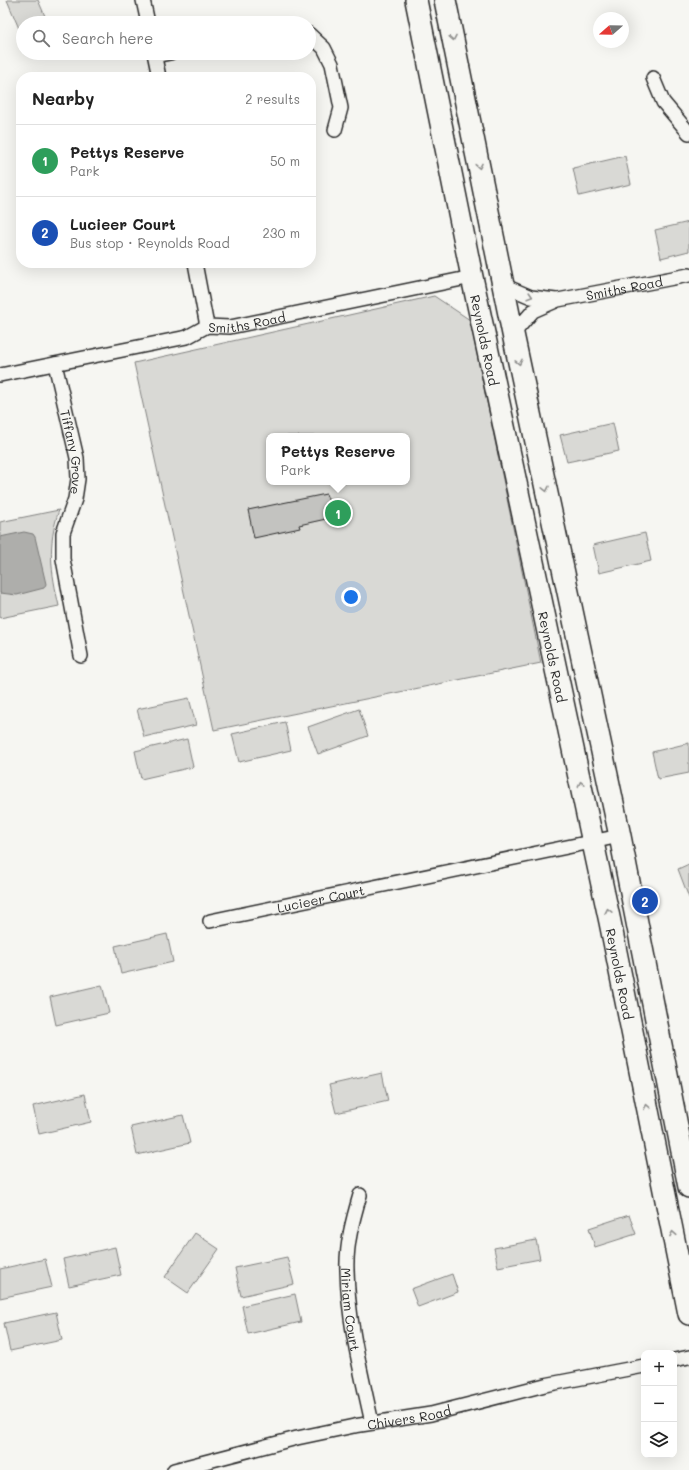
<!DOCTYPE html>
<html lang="en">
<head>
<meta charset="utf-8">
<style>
  body { margin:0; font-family:Mali,sans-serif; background:#f6f6f6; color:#222 }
  .controls { position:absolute; right:12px; bottom:12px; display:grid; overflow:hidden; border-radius:8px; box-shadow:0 4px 16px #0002 }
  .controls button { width:36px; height:36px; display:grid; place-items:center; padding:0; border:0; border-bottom:1px solid #e0e0e0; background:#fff; color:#222; font:20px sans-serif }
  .compass { position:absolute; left:593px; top:12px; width:36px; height:36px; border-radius:50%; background:#fff; box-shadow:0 4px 16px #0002; rotate:250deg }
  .you { position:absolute; left:351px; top:597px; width:14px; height:14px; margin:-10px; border:3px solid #fff; border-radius:50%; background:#1a73e8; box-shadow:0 0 0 6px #1a73e833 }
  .badge { display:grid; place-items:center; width:26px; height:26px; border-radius:50%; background:#0b8043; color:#fff; font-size:13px; font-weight:700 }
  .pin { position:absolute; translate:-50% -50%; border:2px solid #fff; box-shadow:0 1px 4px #0006 }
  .popup { position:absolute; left:266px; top:433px; width:144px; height:52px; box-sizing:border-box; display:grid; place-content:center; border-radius:8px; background:#fff; filter:drop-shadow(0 1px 3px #0005); font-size:13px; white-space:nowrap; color:#767676 }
  .popup b { font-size:15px; color:#222 }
  .popup::after { content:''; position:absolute; left:50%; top:100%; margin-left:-8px; border:8px solid transparent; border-top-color:#fff }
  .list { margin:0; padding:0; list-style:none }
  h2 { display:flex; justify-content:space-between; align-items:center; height:52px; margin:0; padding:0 16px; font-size:17px }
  h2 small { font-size:13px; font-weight:400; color:#767676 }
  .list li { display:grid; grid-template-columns:26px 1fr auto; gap:12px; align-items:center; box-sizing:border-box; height:72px; padding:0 16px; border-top:1px solid #e0e0e0 }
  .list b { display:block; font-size:15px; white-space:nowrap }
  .list p { margin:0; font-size:13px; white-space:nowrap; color:#767676 }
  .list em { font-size:13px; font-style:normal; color:#767676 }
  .icon { flex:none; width:22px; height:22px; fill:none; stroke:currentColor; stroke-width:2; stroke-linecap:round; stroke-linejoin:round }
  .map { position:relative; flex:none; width:689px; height:1470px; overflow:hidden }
  .search { position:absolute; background:#fff; box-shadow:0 4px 16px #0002; left:16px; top:16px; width:300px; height:44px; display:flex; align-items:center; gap:10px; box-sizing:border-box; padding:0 14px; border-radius:22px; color:#767676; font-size:15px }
  .panel { position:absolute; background:#fff; box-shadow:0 4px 16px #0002; left:16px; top:72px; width:300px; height:196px; border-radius:16px }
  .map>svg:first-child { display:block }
</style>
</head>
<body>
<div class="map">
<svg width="689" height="1470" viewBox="0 0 689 1470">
  <rect width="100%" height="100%" fill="#f6f6f2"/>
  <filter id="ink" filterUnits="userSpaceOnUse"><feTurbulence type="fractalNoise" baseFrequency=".025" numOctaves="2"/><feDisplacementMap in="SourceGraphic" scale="8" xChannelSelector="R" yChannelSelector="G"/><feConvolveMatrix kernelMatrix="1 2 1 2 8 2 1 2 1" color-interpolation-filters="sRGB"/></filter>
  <g filter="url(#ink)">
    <!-- green -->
    <path fill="#d9d9d5" stroke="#828280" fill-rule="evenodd" d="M7,0h31l10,23h-25v15z
      M625,156l6,28 -52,12 -6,-28z
      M689,222v29l-28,7 -6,-28z
      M434,296l36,24 71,343 -327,67 -80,-367zM269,436h138v46h-138z
      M613,423l6,28 -52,11 -7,-27z
      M59,510c-12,36 -8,61 0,96l-59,12v-96z
      M645,533l6,28 -52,12 -6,-28z
      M189,698l7,27 -52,12 -7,-28z
      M359,709l9,27 -50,18 -10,-27z
      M285,722l6,28 -52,12 -7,-28z
      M187,739l6,28 -52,12 -6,-28z
      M689,743v30l-31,6 -6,-27z
      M689,864v34l-11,-29z
      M167,934l6,28 -52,12 -6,-28z
      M102,985l7,28 -53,12 -6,-28z
      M382,1073l6,28 -52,12 -7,-28z
      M85,1094l6,28 -52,12 -6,-28z
      M183,1115l7,28 -53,12 -6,-28z
      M629,1215l7,19 -41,13 -6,-19z
      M195,1233l24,16 -31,44 -23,-16z
      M536,1240l4,19 -42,8 -4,-19z
      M115,1247l6,28 -52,11 -6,-27z
      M287,1257l7,27 -53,12 -6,-28z
      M45,1259l7,28 -52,11v-29z
      M452,1274l6,18 -40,15 -7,-18z
      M295,1294l6,28 -53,12 -6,-28z
      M56,1312l6,28 -52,11 -6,-28z"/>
    <!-- water -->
    <path fill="#aeaeab" stroke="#7a7a78" d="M24,532l9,2 2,3 11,47 -2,4 -27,7 -17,-2v-56z"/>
    <!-- building -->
    <path fill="#c3c3c0" stroke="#2b2b2b" d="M326,494l9,23 -36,8 1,3 -46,10 -6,-28z"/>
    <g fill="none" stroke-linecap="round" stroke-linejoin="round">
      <defs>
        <g id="street">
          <path d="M143,0l5,23"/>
          <path d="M309,34l15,14 8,16 9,44 -6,22"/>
          <path d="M154,53l5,24"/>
          <path d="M155,56l15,-3"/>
          <path d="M653,78l10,24 26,31"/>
          <path d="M195,263l12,63"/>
          <path d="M503,285l28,12 25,3"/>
          <path id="s1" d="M513,334l20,-23 25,-11 131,-25"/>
          <path id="s2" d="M55,364l22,94 1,21 -3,20 -12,34v26l18,97"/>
          <path id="s3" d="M0,375l187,-38 20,-11 23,1 242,-50"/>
          <path id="s4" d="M210,921l410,-85"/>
          <path id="s5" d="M360,1195c-7,24 -14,49 -13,75 1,52 14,102 25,153"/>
          <path d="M674,1360l15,-3"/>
          <path id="s6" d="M174,1470l123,-32 57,-12 77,-12 114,-29 99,-19"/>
        </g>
        <g id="primary">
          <path id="s7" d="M416,0l56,277 138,645 79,392"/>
          <path d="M445,0l68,334 107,502 69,351"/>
        </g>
      </defs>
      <!-- street casing -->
      <use href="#street" stroke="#2b2b2b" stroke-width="16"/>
      <!-- primary casing -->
      <use href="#primary" stroke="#2b2b2b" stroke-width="24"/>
      <!-- street -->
      <use href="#street" stroke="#f6f6f2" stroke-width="13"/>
      <!-- primary -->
      <use href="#primary" stroke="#f6f6f2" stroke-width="21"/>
    </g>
    <!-- one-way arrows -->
    <defs><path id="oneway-chevron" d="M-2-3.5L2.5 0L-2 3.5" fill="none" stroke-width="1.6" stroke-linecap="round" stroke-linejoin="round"/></defs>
    <g stroke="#90908e">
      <use href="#oneway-chevron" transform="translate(453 38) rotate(79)"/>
      <use href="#oneway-chevron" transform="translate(479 166) rotate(79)"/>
      <use href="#oneway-chevron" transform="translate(530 296) rotate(17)"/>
      <use href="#oneway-chevron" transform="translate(519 362) rotate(78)"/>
      <use href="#oneway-chevron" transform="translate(546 489) rotate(78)"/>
      <use href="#oneway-chevron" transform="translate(581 784) rotate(-102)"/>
      <use href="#oneway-chevron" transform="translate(608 911) rotate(-102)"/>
      <use href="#oneway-chevron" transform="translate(647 1107) rotate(-101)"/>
      <use href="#oneway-chevron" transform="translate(673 1234) rotate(-101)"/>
    </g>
  </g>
  <g text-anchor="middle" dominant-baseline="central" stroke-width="4" stroke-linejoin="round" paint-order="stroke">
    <!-- street labels -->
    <g font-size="13" fill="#2b2b2b" stroke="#f6f6f2">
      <text stroke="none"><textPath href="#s1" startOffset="125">Smiths Road</textPath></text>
      <text stroke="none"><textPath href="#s3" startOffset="254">Smiths Road</textPath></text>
      <text stroke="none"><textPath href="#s7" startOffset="347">Reynolds Road</textPath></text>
      <text stroke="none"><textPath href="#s2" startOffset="90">Tiffany Grove</textPath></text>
      <text stroke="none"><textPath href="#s7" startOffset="671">Reynolds Road</textPath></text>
      <text stroke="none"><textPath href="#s4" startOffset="113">Lucieer Court</textPath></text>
      <text stroke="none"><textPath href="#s7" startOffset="995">Reynolds Road</textPath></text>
      <text stroke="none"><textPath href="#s5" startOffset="116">Miriam Court</textPath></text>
      <text stroke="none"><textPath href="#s6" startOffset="241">Chivers Road</textPath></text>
    </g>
  </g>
</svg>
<div class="controls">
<button>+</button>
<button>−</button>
<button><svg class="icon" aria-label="layers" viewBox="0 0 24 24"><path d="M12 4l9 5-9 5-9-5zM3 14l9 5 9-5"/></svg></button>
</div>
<svg class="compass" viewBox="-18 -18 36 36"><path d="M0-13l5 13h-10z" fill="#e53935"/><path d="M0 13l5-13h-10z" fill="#767676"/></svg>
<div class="you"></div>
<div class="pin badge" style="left:338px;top:513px;background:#2e9e5b">1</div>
<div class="popup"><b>Pettys Reserve</b>Park</div>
<div class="pin badge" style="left:645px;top:901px;background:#1a4fb4">2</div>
<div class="search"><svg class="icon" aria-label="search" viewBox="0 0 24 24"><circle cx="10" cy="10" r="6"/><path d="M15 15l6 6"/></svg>Search here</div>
<section class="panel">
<h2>Nearby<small>2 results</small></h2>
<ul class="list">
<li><span class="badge" style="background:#2e9e5b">1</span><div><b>Pettys Reserve</b><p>Park</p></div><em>50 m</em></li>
<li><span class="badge" style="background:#1a4fb4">2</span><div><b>Lucieer Court</b><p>Bus stop · Reynolds Road</p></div><em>230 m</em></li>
</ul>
</section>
</div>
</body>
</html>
